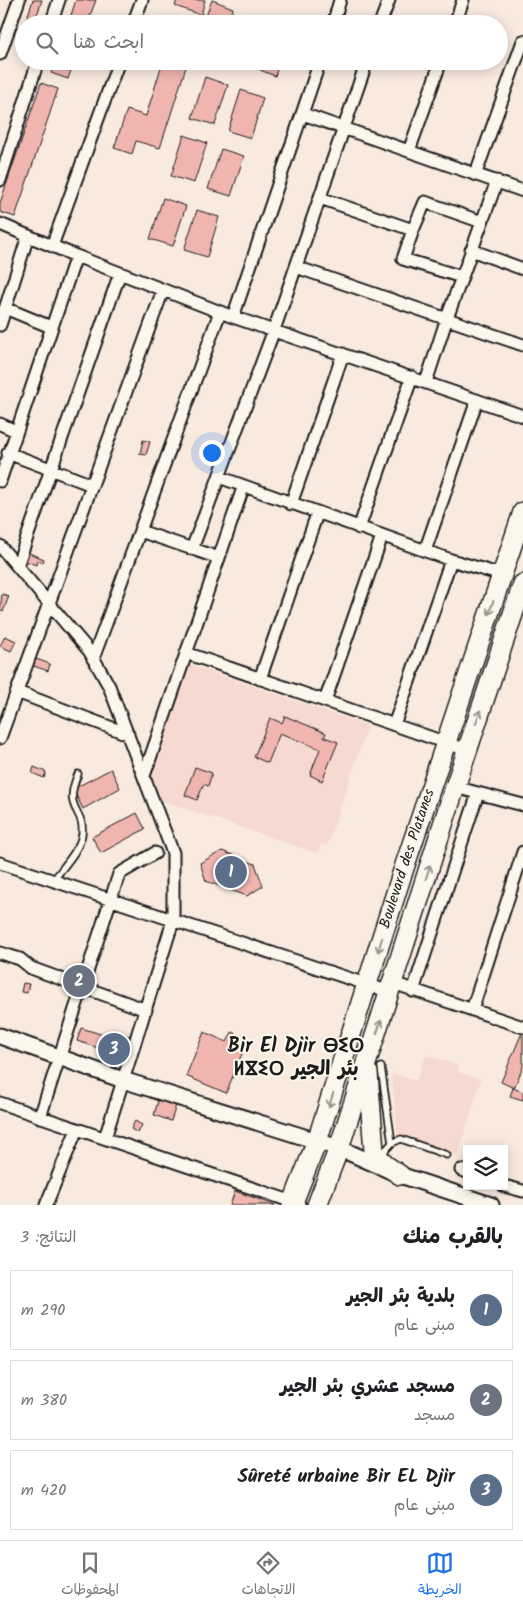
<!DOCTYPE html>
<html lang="ar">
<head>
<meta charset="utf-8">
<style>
  body { margin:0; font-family:Kalam,"Playpen Sans Arabic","Noto Sans Tifinagh",sans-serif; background:#f6f6f6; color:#202124; direction:rtl }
  .controls { position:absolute; right:15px; bottom:15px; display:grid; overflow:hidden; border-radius:0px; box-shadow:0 2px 12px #0003 }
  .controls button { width:45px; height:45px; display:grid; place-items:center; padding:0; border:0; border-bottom:1px solid #e0e0e0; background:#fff; color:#202124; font:25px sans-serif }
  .you { position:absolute; left:211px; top:452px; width:18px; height:18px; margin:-12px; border:4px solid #fff; border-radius:50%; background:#1a73e8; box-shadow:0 0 0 8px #1a73e833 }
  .badge { display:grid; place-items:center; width:32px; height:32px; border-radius:50%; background:#1a73e8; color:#fff; font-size:16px; font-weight:700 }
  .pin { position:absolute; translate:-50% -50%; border:2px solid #fff; box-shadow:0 1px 5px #0006 }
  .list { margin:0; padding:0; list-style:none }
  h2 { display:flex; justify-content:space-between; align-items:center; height:65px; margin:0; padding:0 20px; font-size:21px }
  h2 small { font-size:16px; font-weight:400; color:#757577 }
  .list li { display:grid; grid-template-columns:32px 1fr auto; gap:15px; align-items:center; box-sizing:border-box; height:80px; margin:0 10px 10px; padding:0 10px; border:1px solid #e0e0e0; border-radius:0px }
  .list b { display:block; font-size:19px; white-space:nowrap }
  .list p { margin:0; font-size:16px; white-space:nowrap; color:#757577 }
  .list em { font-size:16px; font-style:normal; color:#757577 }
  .icon { flex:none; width:28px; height:28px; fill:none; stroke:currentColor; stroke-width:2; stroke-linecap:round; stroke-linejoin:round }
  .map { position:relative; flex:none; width:523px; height:1205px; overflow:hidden; direction:ltr }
  .search { position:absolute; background:#fff; box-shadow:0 2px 12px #0003; left:15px; right:15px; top:15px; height:55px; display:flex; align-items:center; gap:12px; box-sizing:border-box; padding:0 18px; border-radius:28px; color:#757577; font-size:19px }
  .sheet { height:335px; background:#fff }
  nav { display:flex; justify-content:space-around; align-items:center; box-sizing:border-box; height:70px; border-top:1px solid #e0e0e0; background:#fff; font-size:14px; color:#757577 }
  nav a { display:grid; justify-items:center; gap:2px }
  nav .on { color:#1a73e8 }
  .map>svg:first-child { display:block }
</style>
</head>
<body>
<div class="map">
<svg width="523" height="1205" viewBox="0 0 523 1205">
  <rect width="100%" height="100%" fill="#f9eae0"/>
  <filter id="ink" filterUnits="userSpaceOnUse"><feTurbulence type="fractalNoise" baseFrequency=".02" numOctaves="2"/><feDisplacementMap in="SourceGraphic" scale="10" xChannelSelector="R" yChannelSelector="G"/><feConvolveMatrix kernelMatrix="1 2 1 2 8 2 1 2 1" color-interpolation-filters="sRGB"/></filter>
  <g filter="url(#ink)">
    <!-- built -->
    <path fill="#f6dad1" d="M186,663l182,63 -41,120 -6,-2 -3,10 -161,-55 -9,-23z
      M426,1055l32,10 -1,6 24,9 -23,75 -60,-21 -7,-61 25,8z"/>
    <!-- building -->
    <path fill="#f0b5af" stroke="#1c1c1c" d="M33,0h9l-8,24h-9z
      M76,0h20l-9,24h-19z
      M177,0h28l-4,15 -26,-9z
      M212,0l21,8 -6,16h-24z
      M55,61h19l-6,18 -17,-6z
      M163,61l23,6 -26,81 -24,-7 -4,13 -18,-6 13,-38 19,6z
      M264,61h16l-5,15 -15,-6z
      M205,77l23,8 -13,40 -23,-7z
      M41,83l17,6 -43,128 -15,-5v-9z
      M241,90l22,8 -12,40 -23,-7z
      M184,135l23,8 -13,40 -23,-7z
      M221,149l23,7 -13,40 -23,-7z
      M163,198l23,8 -13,40 -23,-7z
      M197,210l22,7 -12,40 -23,-7z
      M143,440l7,2 -4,13 -6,-1z
      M29,553l15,6 -1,4 -6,-3 -1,5 -10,-4z
      M2,594l7,2 -6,16 -3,-2z
      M5,636l11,5 -5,10 -11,-5z
      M28,656l22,8 -2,7 -23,-8z
      M285,716l41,17 -2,4 14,5 -16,39 -12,-6 10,-26 -40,-16 -12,30 -14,-6 16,-39 12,5z
      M34,767l12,5 -2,6 -12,-5z
      M195,767l17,6 -4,13 -4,-2 -7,16 -12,-5z
      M111,769l9,19 -37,21 -10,-20z
      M137,813l8,16 -44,24 -9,-16z
      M222,851l33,13 8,22 -16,10 -41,-15 -6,-18z
      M23,983l6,1 -2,9 -6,-1z
      M81,1028l29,9 2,-7 19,7 -6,20 -48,-16z
      M204,1032l23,10 5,-10 16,7 -22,54 -40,-17z
      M521,1035l2,1v31l-9,21 -13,-6z
      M513,1088l10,4v8l-13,-4z
      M153,1090l25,9 -7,22 -17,-6 4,-14 -8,-3z
      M135,1121l7,4 -4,8 -7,-4z
      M235,1191l40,14h-45z"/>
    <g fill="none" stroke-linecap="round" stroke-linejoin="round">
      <defs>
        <path id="service" d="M53,881c9,-13 27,-31 29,-47 3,-26 -20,-23 -4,-60
          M381,1067l11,76
          M380,1156l12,-13 9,-4 46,16"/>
        <path id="minor" d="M51,24l8,-24
          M133,24l9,-24
          M333,24l7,-24
          M380,24l9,-24
          M455,24l8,-24
          M0,54l19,-54
          M303,114l220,77
          M409,151l32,-90
          M476,173l47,-132
          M0,180l38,-119
          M320,198l93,32 -10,29 59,18
          M0,224l76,32 157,61 290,99
          M413,230l12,-28 57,20
          M52,246l67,-185
          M471,250l52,19
          M296,267l227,78
          M5,308l46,19
          M233,317l87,-256
          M0,325l28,-89
          M426,382l21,-64 50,-137
          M0,424l16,7
          M8,453l84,32
          M219,477l232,83 51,15
          M0,481l76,-225
          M291,504l52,-150
          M359,528l53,-151
          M140,531l79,27
          M0,546l90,106 19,34 64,167v68l-68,217
          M192,549l82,-219 93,-269
          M425,551l52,-151
          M17,566l103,-293
          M186,653l281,97
          M93,659l127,-347
          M260,679l57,-165
          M17,692l111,42
          M325,701l57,-165
          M394,725l57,-165
          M0,738l163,-448
          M144,776l99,-288
          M455,787l68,18
          M0,863l390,129
          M0,953l20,6 11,9 115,42
          M393,983l130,44
          M413,991l65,-198
          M472,1010l51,-158
          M0,1103l299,101
          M40,1117l79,-243 36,-21
          M461,1170l6,2
          M504,1186l19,5
          M46,1205l31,-76"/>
        <path id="tertiary" d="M0,1036l123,44 216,68 61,27 91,30"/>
        <g id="primary">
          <path d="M368,1073l6,78 10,13 16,11"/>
          <path id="s1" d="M292,1205l25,-64 84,-264 122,-365"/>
          <path d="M317,1205l22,-57 116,-361 68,-203"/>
        </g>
      </defs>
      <!-- service casing -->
      <use href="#service" stroke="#1c1c1c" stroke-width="9"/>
      <!-- minor casing -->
      <use href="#minor" stroke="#1c1c1c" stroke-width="15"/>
      <!-- tertiary casing -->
      <use href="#tertiary" stroke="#1c1c1c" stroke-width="19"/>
      <!-- primary casing -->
      <use href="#primary" stroke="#1c1c1c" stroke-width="22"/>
      <!-- service -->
      <use href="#service" stroke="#fbf7ec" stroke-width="5.5"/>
      <!-- minor -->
      <use href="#minor" stroke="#fbf7ec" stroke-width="11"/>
      <!-- tertiary -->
      <use href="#tertiary" stroke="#fbf7ec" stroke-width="15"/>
      <!-- primary -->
      <use href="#primary" stroke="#fbf7ec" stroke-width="19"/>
    </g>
    <!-- one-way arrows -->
    <defs><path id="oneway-shaft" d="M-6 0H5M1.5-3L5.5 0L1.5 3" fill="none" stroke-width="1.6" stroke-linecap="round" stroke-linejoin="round" transform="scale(1.25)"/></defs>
    <g stroke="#97948e">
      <use href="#oneway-shaft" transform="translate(491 608) rotate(108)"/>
      <use href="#oneway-shaft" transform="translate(478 717) rotate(-71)"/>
      <use href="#oneway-shaft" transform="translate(428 872) rotate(-72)"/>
      <use href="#oneway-shaft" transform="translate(380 945) rotate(107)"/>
      <use href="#oneway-shaft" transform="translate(379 1027) rotate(-72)"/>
      <use href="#oneway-shaft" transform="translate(331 1100) rotate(108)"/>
    </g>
  </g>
  <g text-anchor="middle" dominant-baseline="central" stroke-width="4" stroke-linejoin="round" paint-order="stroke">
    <!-- street labels -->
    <g font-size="15" fill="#1c1c1c" stroke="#fbf7ec">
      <text stroke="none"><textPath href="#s1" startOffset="365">Boulevard des Platanes</textPath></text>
    </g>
    <!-- district labels -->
    <g font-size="20" font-weight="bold" fill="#1c1c1c" stroke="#fbf7ec">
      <text x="296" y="1047">Bir El Djir ⴱⵉⵔ<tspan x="296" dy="23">ⵍⴵⵉⵔ بئر الجير</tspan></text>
    </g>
  </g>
</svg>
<div class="controls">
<button><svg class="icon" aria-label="layers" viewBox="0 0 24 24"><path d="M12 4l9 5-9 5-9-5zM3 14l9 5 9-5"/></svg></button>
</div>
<div class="you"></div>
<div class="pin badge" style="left:231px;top:872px;background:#5c6f8a">1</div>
<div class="pin badge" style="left:79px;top:981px;background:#6b7280">2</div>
<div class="pin badge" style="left:114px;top:1049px;background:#5c6f8a">3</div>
<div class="search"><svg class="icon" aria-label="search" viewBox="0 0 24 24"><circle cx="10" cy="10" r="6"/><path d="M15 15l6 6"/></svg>ابحث هنا</div>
</div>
<section class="sheet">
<h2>بالقرب منك<small>النتائج: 3</small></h2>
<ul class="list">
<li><span class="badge" style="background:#5c6f8a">1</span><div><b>بلدية بئر الجير</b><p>مبنى عام</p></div><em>290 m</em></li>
<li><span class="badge" style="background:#6b7280">2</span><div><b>مسجد عشري بئر الجير</b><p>مسجد</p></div><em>380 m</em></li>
<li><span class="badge" style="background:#5c6f8a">3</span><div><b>Sûreté urbaine Bir EL Djir</b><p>مبنى عام</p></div><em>420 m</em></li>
</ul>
</section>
<nav>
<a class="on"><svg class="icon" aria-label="map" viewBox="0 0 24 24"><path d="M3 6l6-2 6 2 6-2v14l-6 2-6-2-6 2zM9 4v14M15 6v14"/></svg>الخريطة</a>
<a><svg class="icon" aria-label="directions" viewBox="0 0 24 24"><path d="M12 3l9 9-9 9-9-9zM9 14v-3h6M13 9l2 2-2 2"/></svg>الاتجاهات</a>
<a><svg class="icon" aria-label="saved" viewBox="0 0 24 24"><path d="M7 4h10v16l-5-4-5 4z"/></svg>المحفوظات</a>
</nav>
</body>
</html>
